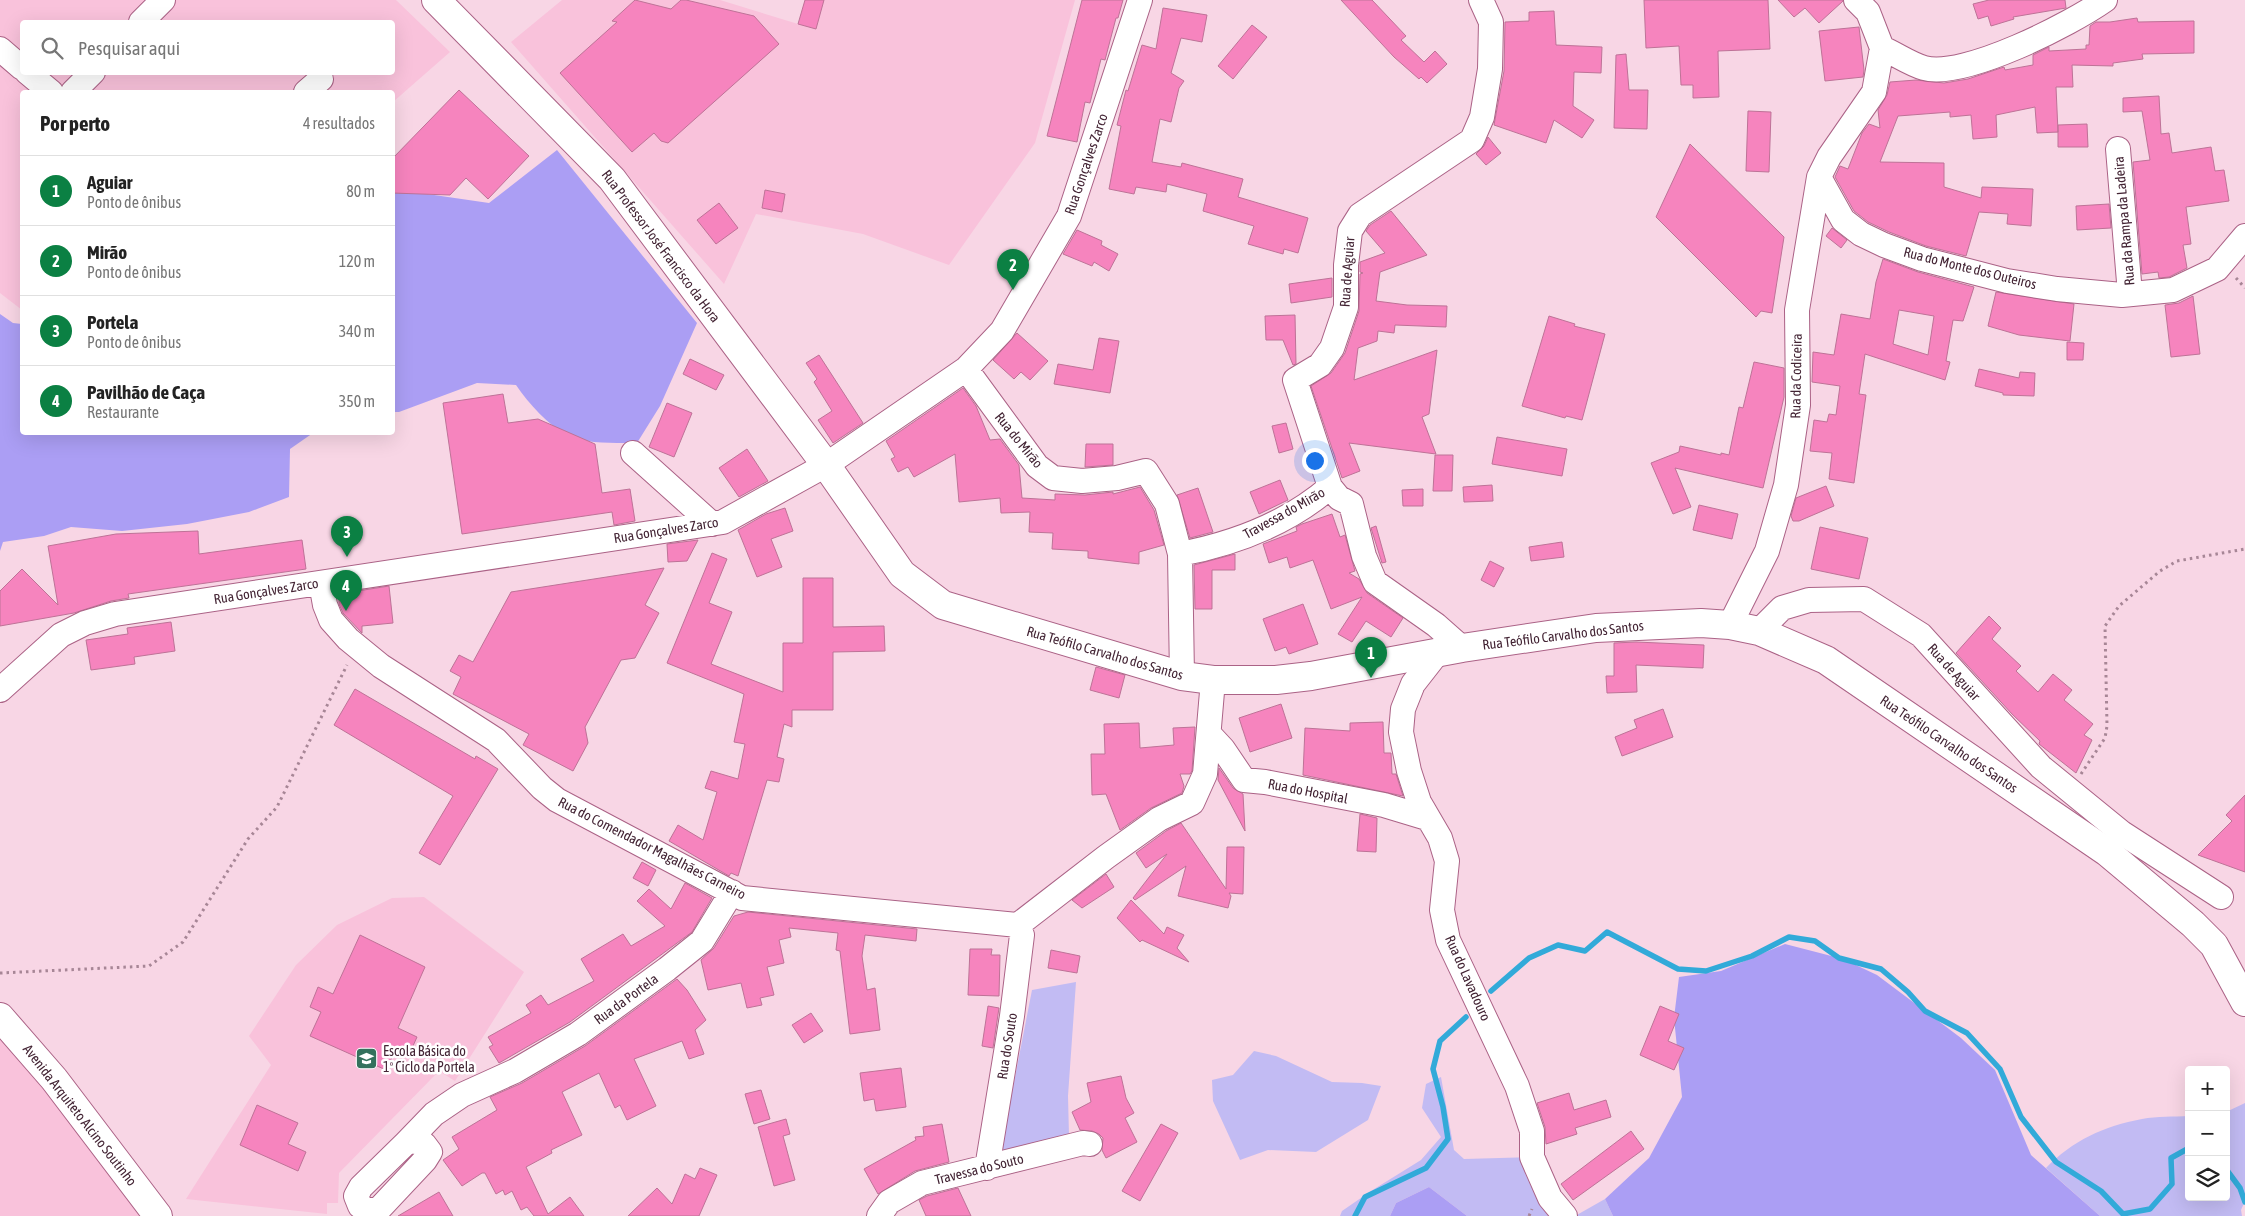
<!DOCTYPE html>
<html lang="pt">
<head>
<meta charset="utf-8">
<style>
  body { margin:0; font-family:"Asap Condensed",sans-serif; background:#f2f2f2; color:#222 }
  .controls { position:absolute; right:15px; bottom:15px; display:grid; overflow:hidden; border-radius:5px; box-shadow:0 5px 20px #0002 }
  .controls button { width:45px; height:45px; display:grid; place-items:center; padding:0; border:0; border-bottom:1px solid #e0e0e0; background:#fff; color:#222; font:25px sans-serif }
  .you { position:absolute; left:1314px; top:460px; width:18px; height:18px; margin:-12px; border:4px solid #fff; border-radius:50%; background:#1a73e8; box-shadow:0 0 0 8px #1a73e833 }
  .badge { display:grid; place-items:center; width:32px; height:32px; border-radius:50%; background:#0b8043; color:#fff; font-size:16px; font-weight:700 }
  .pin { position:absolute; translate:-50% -41px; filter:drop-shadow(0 1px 2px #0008) }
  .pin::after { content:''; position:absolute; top:26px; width:18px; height:15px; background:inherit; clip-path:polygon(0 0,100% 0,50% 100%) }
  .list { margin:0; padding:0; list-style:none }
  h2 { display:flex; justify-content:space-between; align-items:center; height:65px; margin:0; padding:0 20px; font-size:21px }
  h2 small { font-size:16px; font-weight:400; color:#767676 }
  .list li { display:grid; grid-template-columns:32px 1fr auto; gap:15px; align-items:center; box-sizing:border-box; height:70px; padding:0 20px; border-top:1px solid #e0e0e0 }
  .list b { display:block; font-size:19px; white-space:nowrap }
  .list p { margin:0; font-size:16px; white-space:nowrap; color:#767676 }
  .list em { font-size:16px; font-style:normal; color:#767676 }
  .icon { flex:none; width:28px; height:28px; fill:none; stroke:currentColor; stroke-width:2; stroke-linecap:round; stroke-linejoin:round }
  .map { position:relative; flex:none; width:2245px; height:1216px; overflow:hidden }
  .search { position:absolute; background:#fff; box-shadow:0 5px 20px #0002; left:20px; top:20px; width:375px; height:55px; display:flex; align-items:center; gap:12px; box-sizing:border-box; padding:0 18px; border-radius:5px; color:#767676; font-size:19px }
  .panel { position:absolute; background:#fff; box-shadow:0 5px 20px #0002; left:20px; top:90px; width:375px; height:345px; border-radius:5px }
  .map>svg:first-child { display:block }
</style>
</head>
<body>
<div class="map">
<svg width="2245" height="1216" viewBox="0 0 2245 1216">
  <rect width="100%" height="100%" fill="#f8d6e5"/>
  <!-- built -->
  <path fill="#f9c2db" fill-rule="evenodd" d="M0,0h396l54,52 -57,50 -1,-10h-370v218l-22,-17zM22,22h370v50h-370z
    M562,0h158l78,24 7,-24h270l-40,143 -86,122 -86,-31 -107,-20 -32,70 -213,-242z
    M424,897l100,75 -69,109 -16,-10 -100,102 -1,30h-11v11l-141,-15 85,-134 -22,-29 47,-71 41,-40 55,-27z
    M0,1020l156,196h-156z"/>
  <!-- green -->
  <path fill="#c2bbf3" d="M1076,982l-8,114 1,40 -69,18 32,-164z
    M1254,1051l22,5 56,26 30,1 19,3 -13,34 -52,32 -48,-2 -28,10 -27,-59 -1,-21 21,-5z
    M1441,1077l13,73 10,9 68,-2 33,59h-98l-38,-29 -33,16 -6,13h-50l2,-5 29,-20 50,-31 20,-23 -19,-29 4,-24z
    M2245,1103v98l-4,9 1,6h-142l-54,-48c26,-27 58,-42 96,-49 15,-3 32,-2 47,-3v81h37v-85z
    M1605,1199l8,17h-38z"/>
  <!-- forest -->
  <path fill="#ab9ef4" d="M557,150l140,173 -37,83 -23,37c-19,0 -52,1 -69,-7 -20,-11 -39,-32 -52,-51l-39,-2 -78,29h-6v-223l96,14z
    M0,314l13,9 9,1v108l291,1 -23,16 -1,48 -40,15 -62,12 -65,7 -51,-4 -27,9 -41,6 -3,9z
    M1785,944l58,15 34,16 84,63 34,32 36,85 69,61h-487l-8,-17 44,-41 33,-61 -8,-79 5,-41 42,-6z
    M1429,1187l38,29h-77l6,-13z"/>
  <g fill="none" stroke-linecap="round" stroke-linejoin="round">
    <!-- stream -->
    <path stroke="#32aad9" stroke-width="5.5" d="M1491,991l38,-33 29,-13 27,6 22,-19 71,37 28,2 46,-15 37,-19 26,4 24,17 42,11 27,23 17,19 42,22 33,36 21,48 35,45 45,29 22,23 27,-5 22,-25 -1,-26 18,-10
      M2226,1169l14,19 5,14
      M1355,1216l10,-19 61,-29 22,-29 -5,-32 -10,-38 7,-28 26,-24"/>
  </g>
  <!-- building -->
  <path fill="#f684be" stroke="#be7297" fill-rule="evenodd" d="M635,0l36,9 10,-9h5l68,16 25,28 -111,99 -7,-2 -7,-8 -22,19 -72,-79 57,-51 -5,-1z
    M805,0h19l-8,29 -18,-5z
    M1082,0h41l-5,18h-2l-11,42 -4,-1 -11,44 -5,-1 -8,40 -30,-6z
    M1341,0h31l34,36 -5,4 23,22 11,-11 12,13 -20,19 -6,-6 -2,2 -25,-22z
    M1644,0h124l2,49 -52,2 1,46 -26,1v-13h-12l-2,-39 -33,2z
    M1778,0h65v1l-24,22 -14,-15 -11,9z
    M1989,0h76l1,8 -53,9 1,2 -23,7 -3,-10 -10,3 -5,-15z
    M1163,8l44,7 -5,27 -21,-4 -10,35 13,8 -5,7 -8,34 -11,-3 -8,43 29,5 1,-4 61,16 -5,18 70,21 -10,35 -14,-4 -1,5 -35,-10 6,-18 -51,-15 4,-17 -40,-10 -1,8 -30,-5 -2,7 -25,-5 12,-63 -4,-1 9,-35 2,1 14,-46 14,4z
    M1554,11l2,34 46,2 -1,26 -27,-1 -1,34 21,14 -12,18 -28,-18 -8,23 -52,-18 10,-54 1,-49 24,-1v-9z
    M2137,18l1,4 56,-1v32l-52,1 1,5 -30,4v3l-41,-1 1,22h-17l2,45 -21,1 -2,-26 -39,8 1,22 -24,2 -2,-24 -21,2v-5l-52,4 -18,46 64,1v24l37,11 1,-11 51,2 -2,37 -24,-2 1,-10 -29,-2 -13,44 -40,-10 -37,-14 -21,-10 -14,-11 -19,-34 5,-11 8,3 14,-36 7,-9 11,4 -2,-18 9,-15 3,-13 26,-2 28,3 24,-4 36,-12 1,3 28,-5v-10l16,-8v4l37,-2v-4h3l1,-19 6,-4h14z
    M1252,25l15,12 -34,42 -15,-13z
    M1859,27l5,43 -1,7 -38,4 -6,-50z
    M1626,54l3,36h19l-1,39 -33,-1 2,-73z
    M459,90l70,66 -41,43 -22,-21 -16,17 -58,-2v-34z
    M2159,96l2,38 8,-1 3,20 39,-6 4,24 9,-1 5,31 -43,6 5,37 -8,1 4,23 -18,9 -10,1 -1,-6 -16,2 -9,-112 17,-2 -8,-49 -19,1v-14z
    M1748,111l23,1 -2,60 -23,-1z
    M2087,124l1,23h-30v-22z
    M1488,137l13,16 -15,12 -10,-11 8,-8z
    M1690,144l94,93 -12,76 -11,-2 -5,6 -100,-100z
    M765,190l20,4 -3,18 -20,-4z
    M719,203l19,25 -22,16 -19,-24z
    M2109,204l2,24 -34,2 -1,-24z
    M1391,211l36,44 -47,17 -4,29 31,4 40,1 -1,21 -51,-2 -1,8 -16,-2 -1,10 -19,7 -4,32 83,-30 -8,64 -7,3 14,37 -87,-11 11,28 -18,7 -31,-92 20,-13 14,-20 14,-42 1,-37 3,-1 -3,-1v-10l25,-9 -19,-22 4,-6z
    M1832,228l15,12 -6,8 -15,-12z
    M1077,230l25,11 -1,4 17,9 -9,17 -15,-9 -2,4 -29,-12z
    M1883,259l35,13 56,15 -11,34 -10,-1 -7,41 4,1 -5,18 -80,-26 -6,40 7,1 -12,88 -25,-4 3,-26 -22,-2 4,-31 13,2 2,-8 7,1 4,-29 -28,-4 1,-30 21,3 7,-41 29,5 6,-37zM1899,310l35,6 -6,39 -35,-11z
    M1332,278v19l-41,6 -2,-19z
    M1996,292l78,12 -4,37 -51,-6 -31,-9z
    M2193,296l7,58 -29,3 -6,-52 14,-2z
    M1295,315l1,49 -3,1 -10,-25h-17l-1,-24z
    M1549,316l26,8 -1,2 31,8 -23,86 -16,-4 -1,2 -43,-12z
    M1017,333l31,28 -18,19 -9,-8 -7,7 -21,-19z
    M1099,338l20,3 -9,52 -56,-9 4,-20 35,6z
    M2067,342l17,1 -1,17h-16z
    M819,355l44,68 -30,20 -15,-23 14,-9 -18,-29 3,-3 -11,-16z
    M690,359l34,16 -8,15 -33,-16z
    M1754,362l30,6v29l-21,91 -88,-20 16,39 -18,7 -22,-51 28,-11 1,-6 41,9v-2l8,2 10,-48 4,1z
    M1979,369l40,9 1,-6 15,1 -1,23 -31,-1v-2l-28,-7z
    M963,388l13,18 14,34 10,-1 19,26 3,33 33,2v-6l30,1 28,-3v2l27,-7 14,23 10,35 -25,7v12l-51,-6v-7l-36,-2 1,-16 -24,-1 1,-20 -29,1 -1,-15 -41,4 -4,-48 -41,23 -6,-10 -10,5 -7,-13 4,-2 -9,-16z
    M503,394l5,29 30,-4 57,25 7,49 28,-4 5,32 -21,4 -2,-13 -150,22 -19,-131z
    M667,403l25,10 -18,44 -25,-10z
    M1286,423l7,26 -14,4 -7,-27z
    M1497,437l70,12 -5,27 -70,-12z
    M1086,444h27v21l-28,2z
    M747,449l21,32 -29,16 -20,-29z
    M1435,455h18l-1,36h-19z
    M1280,480l8,20 -29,14 -9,-22z
    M1492,485l1,16 -29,1 -1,-15z
    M1826,486l8,20 -35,15h-6l-2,-5 5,-18z
    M1198,488l15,44 -23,6 -13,-43z
    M1423,489v17h-20l-1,-16z
    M1699,505l39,9 -6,25 -39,-9z
    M785,508l8,23 -22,8 11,28 -25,10 -19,-47 28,-16z
    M1332,514l8,23 5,-2 10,36 -6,2 10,6 8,14 36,25 -12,19 -25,-16 -14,21 -14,-8 24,-37 -31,12 -18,-49 -23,8 -3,-11 -18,6 -6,-19 34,-13 -1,-4 6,-3z
    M1376,526l10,36 -4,1 -11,-35z
    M1820,527l48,11 -9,41 -48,-10z
    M198,531l1,23 103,-14 4,29 -178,25 1,4 -18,3 -37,12 -74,13v-35l22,-22 36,36 -10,-59 68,-12z
    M698,540l-11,21 -19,1 -1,-18z
    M1562,542l2,15 -33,4 -2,-14z
    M712,553l15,6 -18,44 23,9 -21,52 72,28v-49h20v-65h30v49l51,-1 1,25 -52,1v58h-41v17l-8,-3 -7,33 7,2 -5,23 -12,-2 -29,96 -7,-3 -2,3 -60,-35 9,-16 25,15 14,-48 -12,-4 6,-17 27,8 7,-35 -11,-2 10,-48 -77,-31z
    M1235,554v16h-23v39h-17l-1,-44z
    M1490,561l14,7 -10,19 -13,-7z
    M664,568l-19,37 14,8 -24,45 -14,2 -36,67 3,16 -15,28 -50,-26 6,-11 -76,-40 8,-17 -11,-6 9,-16 14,7 38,-70z
    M389,586l4,37 -31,3v7l-19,-20 -4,-9v-10z
    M1303,604l15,40 -29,10 -3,-7 -11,4 -12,-32z
    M1989,616l12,12 -9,11 29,27 -5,5 22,21 15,-18 19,16 -8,10 29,24 -9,11 8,5 -16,33 -37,-29 1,-3 -28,-27 -56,-61z
    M171,622l4,29 -41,6 1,7 -44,6 -5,-30 42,-6 -1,-6z
    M1636,642l68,3 -1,23 -67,-3 1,27 -30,1 -1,-17h8v-33z
    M1096,667l29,8 -6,23 -29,-8z
    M355,689l120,70 1,-3 22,13 -58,96 -21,-12 34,-57 -119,-71z
    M1281,704l11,34 -42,14 -11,-34z
    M1663,709l10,28 -51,19 -7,-19 22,-9 -3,-8z
    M1383,722l1,31h7l1,21h4l7,22 -100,-21 2,-47 45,3v-8z
    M1139,723l1,25 34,-3 -1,-17 22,-1 -3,44 -2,3h-10l4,12 -2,7 -31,15 -31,22 -14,-36 -14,1 -1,-41h14l-1,-30z
    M1219,768l14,20 10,6 2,37 -27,-51z
    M2245,795v77l-47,-17 34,-34 -6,-6z
    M1360,814l17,4 -1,34 -19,-1z
    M1181,823l45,66 1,-42h17l-1,47 -14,-1 2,3 -3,12 -50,-12 8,-30 -51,34 -2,-2 34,-44 -21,14 -10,-15 30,-22z
    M642,862l14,8 -8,16 -15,-8z
    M1106,874l8,13 -32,21 -10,-8z
    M685,883l27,15 -20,34 -122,90 -71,41 -10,-16 4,-2 -5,-8 43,-24 -5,-8 15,-10 7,10 46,-24 -13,-22 42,-25 8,12 34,-20 -28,-25 12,-12 22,20z
    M1131,900l33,34 3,-7 17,8 -7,13 12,14 -47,-22 -2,2 -23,-24z
    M748,912l169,17 -1,12 -51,-6 -3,21 5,34 8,-2 5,42 -30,4 -10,-83 -4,-1 2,-17 -49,-5 2,9 -12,3 5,23 -17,4 7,28 -14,3 2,7 -15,3 -6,-25 -33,7 -7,-30 13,-12 20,-32z
    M360,935l65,32 -27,61 19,9 -9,20 -13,-6 -9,19 -76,-34 11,-24 -11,-5 8,-20 15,7z
    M970,949h22l-1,6h9l-1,41 -31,-1z
    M1051,950l29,6 -3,17 -29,-5z
    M677,979l10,11 19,30 -11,10 9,24 -15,5 -7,-18 -48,18 22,47 -29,14 -7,-15 -5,3 -16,-35 -37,19 20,43 -31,15 1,3 -26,14 22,47 22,-17 14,19h-50l-7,-9 -6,3 -9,-19 -7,4 -2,-5 -7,4 -11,-21h-3l-20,13 -19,-26 16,-11 -7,-12 45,-27 -7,-13 32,-14 63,-37z
    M988,1006l11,2 -6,40 -11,-2z
    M1660,1006l19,8 -11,27 16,7 -10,22 -34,-15z
    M811,1013l12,18 -19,12 -12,-18z
    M901,1068l5,39 -30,4 -2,-12 -10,2 -4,-28z
    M1121,1076l5,22 8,15 -9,5 12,24 -31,16 -4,-8 1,-12 -4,-4 -7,-3 -12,-1 -8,-18 19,-10 -4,-19z
    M761,1090l9,29 -16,5 -9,-30z
    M1569,1093l5,17 32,-10 5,17 -36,11 2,6 -31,10 -1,-17 -8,-24z
    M257,1105l41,18 -10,21 18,8 -8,19 -58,-26z
    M786,1119l4,15 -7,2 12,44 -21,6 -16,-59z
    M942,1124l7,38 -34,9 -37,23 -14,-25 52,-29 -1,-3 9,-1 -1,-9z
    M1161,1124l17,9 -38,68 -18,-10z
    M1631,1131l13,18 -71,51 -12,-16z
    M700,1168l17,7 -18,41h-71l29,-28 15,16 13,-30 10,5z
    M958,1188l13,28h-45l-7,-16 8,-4z
    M439,1192l14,24h-55z"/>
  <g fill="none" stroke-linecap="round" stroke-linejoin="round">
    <defs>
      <path id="minor" d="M1856,0l12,12 14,36 -8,44 -45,65 -10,20 24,43 18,14 23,11 38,14 85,22 50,8 65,6 51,-5 44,-21 28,-33
        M141,22l22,-22
        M1882,48c14,6 28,16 42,20 40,11 147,-44 181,-68
        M0,49l22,19
        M27,72l24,20
        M73,92l20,-20
        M306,92l15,-13
        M2118,149l12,145
        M966,369l71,97 16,12 29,3 35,-3 29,-7 21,33 13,50 2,122
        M633,453l79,71
        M1180,554c53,-10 108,-31 150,-67
        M321,583l4,22 6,15 17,19 33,27 115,74 46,48 15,12 185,98 276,27 88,-68 53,-38 33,-16 13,-29 8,-94
        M1730,625l37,-74 19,-66 12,-80 -1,-95 22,-133
        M1759,631l23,-23 27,-8 55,-1 57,36 120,132 81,66 99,64
        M1462,648l-26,-23 -61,-43 -11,-26 -13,-52 -12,-6 -9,-11 -35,-107 25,-15 12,-17 14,-41v-42l4,-34 10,-16 112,-75 10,-23 8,-48 1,-47 -10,-22
        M1438,652l-25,32 -10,25 -2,23 8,39 10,31 21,36 7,23 -5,49 6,30 69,146 15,45v26l18,41 15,18
        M0,690l61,-55 24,-12 30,-9 608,-92 103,-57 140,-96 36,-38 67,-115 71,-216
        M1210,735l13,14 21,31 21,2 119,23 43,13
        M413,1141l11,3 6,8 -5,8 -45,48 -11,3 -9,-5 -4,-10 5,-9 45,-44z
        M406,1143l28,-29 28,-19 53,-24 63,-37 89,-65 35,-28 30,-49
        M987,1168l25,-152 10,-81 -4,-10
        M879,1216l10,-14 33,-19 161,-40 7,1"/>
      <path id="major" d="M436,0l176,179 214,286 76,109 41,31 239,71 31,4h63l35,-4 151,-28 134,-20 105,-5 29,2 29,6 67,29 281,192 86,72 21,21 31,57
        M0,1017l54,62 104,137"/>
    </defs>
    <!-- minor casing -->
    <use href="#minor" stroke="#ab6286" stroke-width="26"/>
    <!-- major casing -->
    <use href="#major" stroke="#ab6286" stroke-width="30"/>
    <!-- path -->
    <path stroke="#a78696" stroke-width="3" stroke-dasharray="2.5 4" stroke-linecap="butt" d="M2236,278l9,10
      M2081,774l24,-36 2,-12 -2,-100 14,-20 41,-35 17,-10 68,-12
      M0,973l149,-7 34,-24 65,-103 29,-32 70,-142
      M1529,1216l3,-7"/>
    <!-- minor -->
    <use href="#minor" stroke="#fff" stroke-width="24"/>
    <!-- major -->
    <use href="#major" stroke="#fff" stroke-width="28"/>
  </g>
  <!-- icons -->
  <defs>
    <symbol id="school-square" viewBox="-11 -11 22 22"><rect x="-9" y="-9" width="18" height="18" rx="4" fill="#34715d" stroke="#fff"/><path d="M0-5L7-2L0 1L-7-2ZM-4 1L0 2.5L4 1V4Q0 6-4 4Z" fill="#fff"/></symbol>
  </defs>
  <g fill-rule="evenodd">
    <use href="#school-square" x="354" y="1046" width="25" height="25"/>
  </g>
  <g text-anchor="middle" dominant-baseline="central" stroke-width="5" stroke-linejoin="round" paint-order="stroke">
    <!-- street labels -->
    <g font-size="14" fill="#432434" stroke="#fff">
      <text transform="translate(1086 164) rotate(-71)">Rua Gonçalves Zarco</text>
      <text transform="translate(2124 221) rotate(-95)">Rua da Rampa da Ladeira</text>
      <text transform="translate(661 246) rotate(53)">Rua Professor José Francisco da Hora</text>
      <text transform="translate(1970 268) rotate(14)">Rua do Monte dos Outeiros</text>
      <text transform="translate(1347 272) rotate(-86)">Rua de Aguiar</text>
      <text transform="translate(1796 376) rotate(-89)">Rua da Codiceira</text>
      <text transform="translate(1019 440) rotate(51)">Rua do Mirão</text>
      <text transform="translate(1284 513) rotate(-29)">Travessa do Mirão</text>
      <text transform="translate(666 530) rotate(-9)">Rua Gonçalves Zarco</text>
      <text transform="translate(266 591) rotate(-9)">Rua Gonçalves Zarco</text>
      <text transform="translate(1563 635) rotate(-7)">Rua Teófilo Carvalho dos Santos</text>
      <text transform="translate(1105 653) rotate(16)">Rua Teófilo Carvalho dos Santos</text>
      <text transform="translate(1954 672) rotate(48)">Rua de Aguiar</text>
      <text transform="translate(1949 744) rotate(34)">Rua Teófilo Carvalho dos Santos</text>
      <text transform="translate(1308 791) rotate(11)">Rua do Hospital</text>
      <text transform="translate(652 848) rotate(27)">Rua do Comendador Magalhães Carneiro</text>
      <text transform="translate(1468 978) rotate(66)">Rua do Lavadouro</text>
      <text transform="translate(626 999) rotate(-36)">Rua da Portela</text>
      <text transform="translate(1007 1046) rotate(-81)">Rua do Souto</text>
      <text transform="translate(80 1115) rotate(52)">Avenida Arquiteto Alcino Soutinho</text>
      <text transform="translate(979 1169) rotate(-14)">Travessa do Souto</text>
    </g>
    <!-- poi labels -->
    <g font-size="14" fill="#432434" stroke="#fff" text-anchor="start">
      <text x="383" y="1051">Escola Básica do<tspan x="383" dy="16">1º Ciclo da Portela</tspan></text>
    </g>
  </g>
</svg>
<div class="controls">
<button>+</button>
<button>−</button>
<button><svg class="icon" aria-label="layers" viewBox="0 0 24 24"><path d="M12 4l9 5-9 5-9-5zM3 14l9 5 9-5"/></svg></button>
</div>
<div class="you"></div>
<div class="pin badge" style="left:1371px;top:678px">1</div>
<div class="pin badge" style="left:1013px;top:290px">2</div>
<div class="pin badge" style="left:347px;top:557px">3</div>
<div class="pin badge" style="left:346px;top:611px">4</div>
<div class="search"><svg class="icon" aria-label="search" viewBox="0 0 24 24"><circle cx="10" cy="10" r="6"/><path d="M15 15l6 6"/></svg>Pesquisar aqui</div>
<section class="panel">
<h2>Por perto<small>4 resultados</small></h2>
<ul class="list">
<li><span class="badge">1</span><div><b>Aguiar</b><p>Ponto de ônibus</p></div><em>80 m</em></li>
<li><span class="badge">2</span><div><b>Mirão</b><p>Ponto de ônibus</p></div><em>120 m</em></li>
<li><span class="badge">3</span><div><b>Portela</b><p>Ponto de ônibus</p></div><em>340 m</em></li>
<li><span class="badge">4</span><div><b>Pavilhão de Caça</b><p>Restaurante</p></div><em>350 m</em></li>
</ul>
</section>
</div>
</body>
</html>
